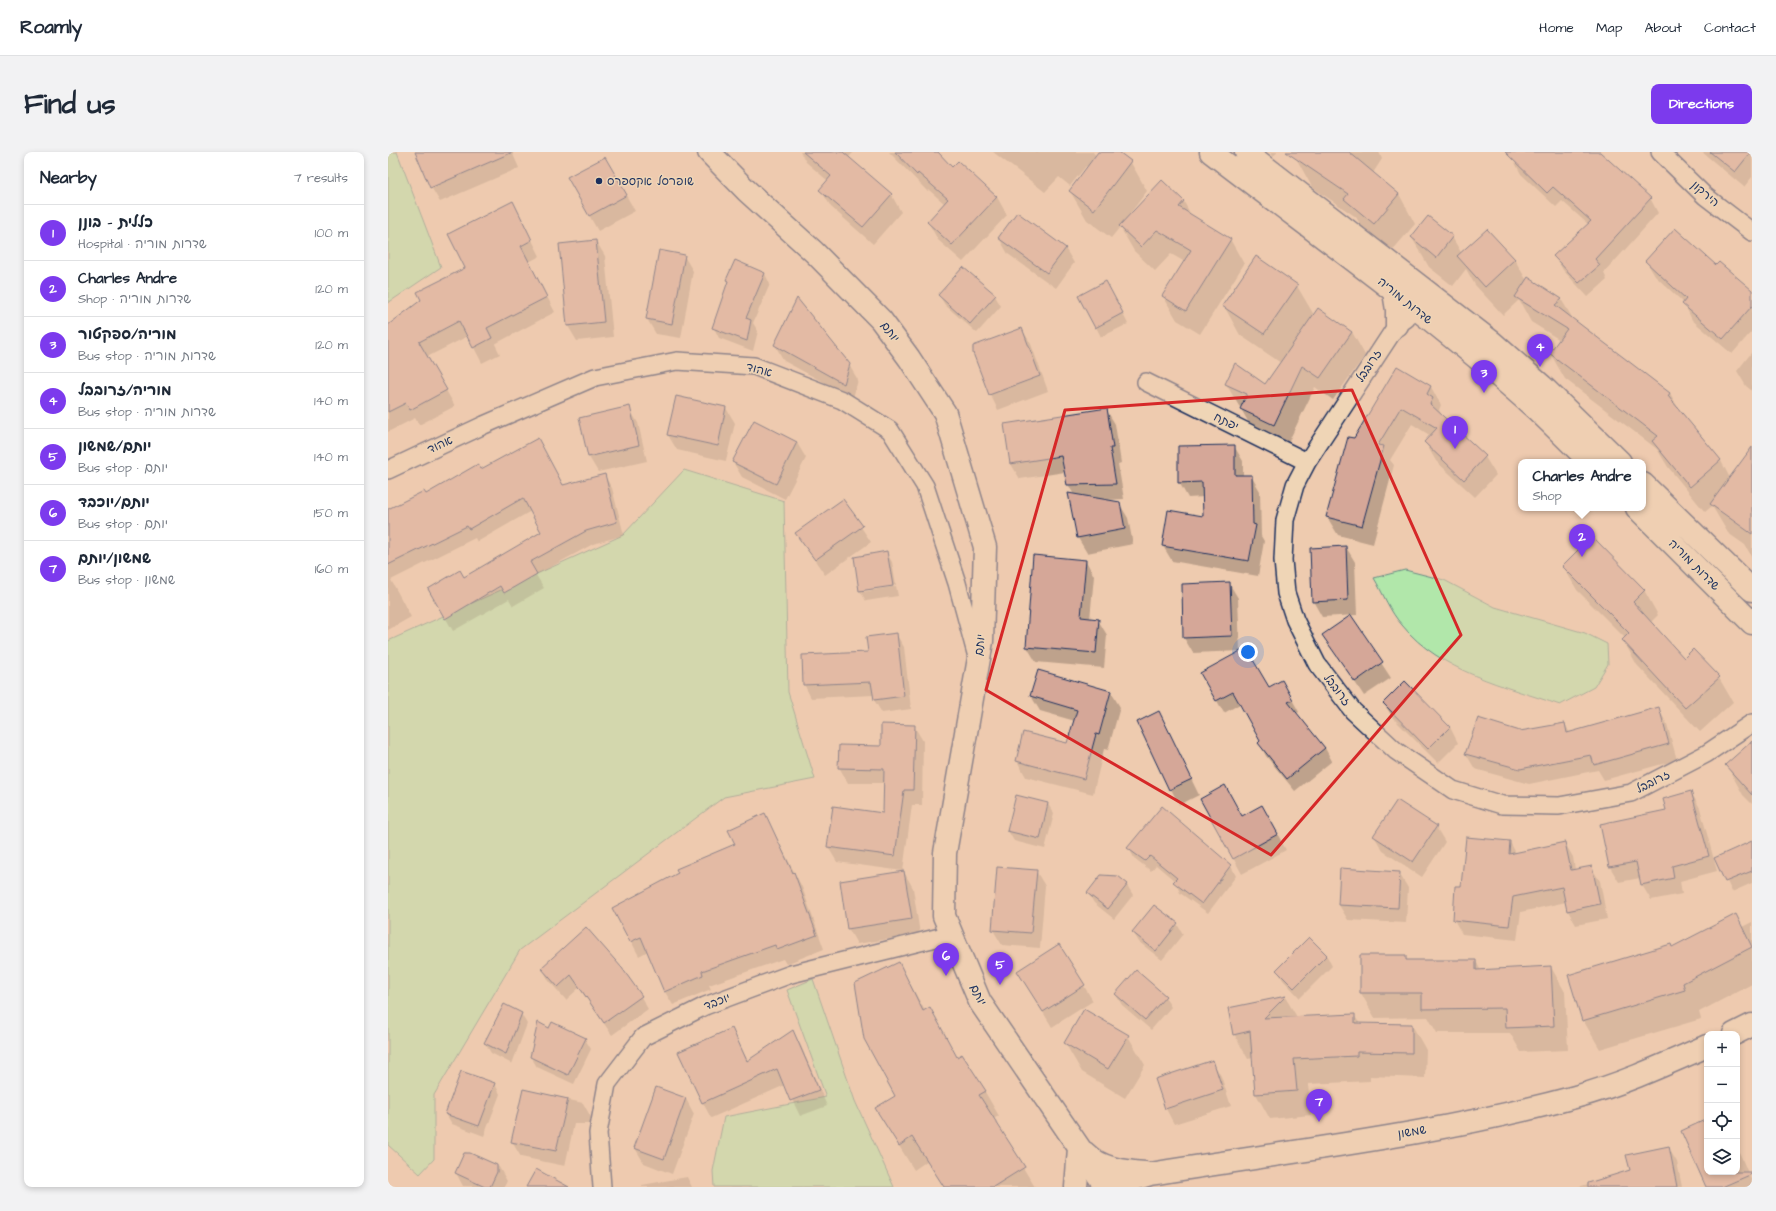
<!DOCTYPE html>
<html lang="en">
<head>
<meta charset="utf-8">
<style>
  body { margin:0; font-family:"Architects Daughter","Playpen Sans Hebrew",sans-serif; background:#f2f2f3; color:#1f2937 }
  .controls { position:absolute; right:12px; bottom:12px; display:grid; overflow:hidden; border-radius:8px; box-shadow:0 2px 6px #0003 }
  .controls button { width:36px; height:36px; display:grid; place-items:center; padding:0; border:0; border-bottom:1px solid #e0e1e3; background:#fff; color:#1f2937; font:20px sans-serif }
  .you { position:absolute; left:860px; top:500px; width:14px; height:14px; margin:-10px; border:3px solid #fff; border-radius:50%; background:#1a73e8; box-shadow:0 0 0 6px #1a73e833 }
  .badge { display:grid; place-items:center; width:26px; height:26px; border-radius:50%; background:#7c3aed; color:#fff; font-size:13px; font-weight:700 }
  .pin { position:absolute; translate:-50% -33px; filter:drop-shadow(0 1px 2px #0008) }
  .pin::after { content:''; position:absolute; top:21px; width:14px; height:12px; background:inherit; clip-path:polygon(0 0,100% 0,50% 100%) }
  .popup { position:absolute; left:1130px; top:307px; width:128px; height:52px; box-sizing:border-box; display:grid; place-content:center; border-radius:8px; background:#fff; filter:drop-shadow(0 1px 3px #0005); font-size:13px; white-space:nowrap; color:#747a83 }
  .popup b { font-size:15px; color:#1f2937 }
  .popup::after { content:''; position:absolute; left:50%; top:100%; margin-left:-8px; border:8px solid transparent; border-top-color:#fff }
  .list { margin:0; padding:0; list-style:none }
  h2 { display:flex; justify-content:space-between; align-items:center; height:52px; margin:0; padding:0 16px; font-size:17px }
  h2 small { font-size:13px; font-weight:400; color:#747a83 }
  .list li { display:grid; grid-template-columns:26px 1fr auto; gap:12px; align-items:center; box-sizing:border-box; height:56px; padding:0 16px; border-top:1px solid #e0e1e3 }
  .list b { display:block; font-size:15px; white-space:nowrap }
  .list p { margin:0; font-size:13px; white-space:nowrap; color:#747a83 }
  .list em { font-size:13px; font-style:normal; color:#747a83 }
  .icon { flex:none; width:22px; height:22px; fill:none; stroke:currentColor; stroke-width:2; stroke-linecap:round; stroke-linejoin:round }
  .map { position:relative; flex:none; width:1364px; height:1035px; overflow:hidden; border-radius:8px }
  header { display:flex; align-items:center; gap:24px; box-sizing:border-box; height:56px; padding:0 20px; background:#fff; border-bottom:1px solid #e0e1e3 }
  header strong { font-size:19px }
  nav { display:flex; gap:22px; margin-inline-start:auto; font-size:14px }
  .intro { display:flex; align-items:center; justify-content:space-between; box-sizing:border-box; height:96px; padding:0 24px }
  h1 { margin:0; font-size:28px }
  .button { padding:10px 18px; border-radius:8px; background:#7c3aed; color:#fff; font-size:14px; font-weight:700 }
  main { display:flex; gap:24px; padding:0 24px }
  aside { flex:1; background:#fff; border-radius:8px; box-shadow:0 2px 6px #0003 }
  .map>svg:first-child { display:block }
</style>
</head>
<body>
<header>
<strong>Roamly</strong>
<nav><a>Home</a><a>Map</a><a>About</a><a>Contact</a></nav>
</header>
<div class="intro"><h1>Find us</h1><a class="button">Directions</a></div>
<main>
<aside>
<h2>Nearby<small>7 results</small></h2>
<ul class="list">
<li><span class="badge">1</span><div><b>כללית - בונן</b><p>Hospital · שדרות מוריה</p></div><em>100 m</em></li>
<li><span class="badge">2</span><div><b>Charles Andre</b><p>Shop · שדרות מוריה</p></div><em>120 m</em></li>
<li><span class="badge">3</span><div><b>מוריה/ספקטור</b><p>Bus stop · שדרות מוריה</p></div><em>120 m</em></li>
<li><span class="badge">4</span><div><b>מוריה/זרובבל</b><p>Bus stop · שדרות מוריה</p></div><em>140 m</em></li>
<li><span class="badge">5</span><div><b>יותם/שמשון</b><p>Bus stop · יותם</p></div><em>140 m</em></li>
<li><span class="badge">6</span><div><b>יותם/יוכבד</b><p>Bus stop · יותם</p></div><em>150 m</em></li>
<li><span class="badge">7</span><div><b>שמשון/יותם</b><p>Bus stop · שמשון</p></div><em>160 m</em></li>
</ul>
</aside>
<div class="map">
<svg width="1364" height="1035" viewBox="0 0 1364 1035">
  <rect width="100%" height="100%" fill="#eecbaf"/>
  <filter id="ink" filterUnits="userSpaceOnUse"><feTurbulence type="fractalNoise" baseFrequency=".025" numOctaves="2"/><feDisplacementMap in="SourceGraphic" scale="8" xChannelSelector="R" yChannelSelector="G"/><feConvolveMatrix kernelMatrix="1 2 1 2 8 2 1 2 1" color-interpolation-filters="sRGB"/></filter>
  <g filter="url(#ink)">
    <!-- green -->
    <path fill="#b1e7aa" stroke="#668b84" d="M9,0l44,115 -53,36v-150z
      M296,318l100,31 4,191 27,87 -91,18 -204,153 -86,145v64l-14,15 -32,-29v-504l235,-106z
      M1017,418l39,10 51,27 90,26 22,11 1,20 -14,23 -34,18c-55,-19 -120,-33 -158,-80 -12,-13 -19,-32 -28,-47z
      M425,827l42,122 39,86h-180l-1,-16 11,-54 102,-20 -39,-107z"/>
    <!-- shadow -->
    <path fill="#0003" d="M35,0h89l7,16 -79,34 -9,-15z
      M412,0h54l-6,6 43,36 10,18 -28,32 -42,-37 -10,-17 7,-9 -22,-19z
      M501,0h47l16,16 45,29 10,18 -44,47 -25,-22 -10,-18 17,-18 -16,-14 -2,1z
      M605,0h100l3,4 3,-4h18l13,9 17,30 -19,25h1l33,-34 22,20 7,13 39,24 14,25 -44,70 -23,-14 -14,-24 22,-34 -14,-8 -16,17 -21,-20 -14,-24 -9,11 -24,-18 -17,-29 18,-24 -2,-1 -16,20 -11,-9 -14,15z
      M882,0h8l-5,4z
      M912,0h79l3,7 -9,14 26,21 16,30 -24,28 -29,-24 -6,-11 -44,-30 -16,-29z
      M1132,0h80l50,46 8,15 -54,60 3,7 -19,17 -25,-27 -8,-14 34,-31 -27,-24 -6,6 -35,-33 -8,-15z
      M1314,0h50v25l-8,10z
      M217,6l30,53 -37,20 -30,-53z
      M125,50l27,54 -11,6 26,50 -60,32 5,10 -18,9 -14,-27 -41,21 28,49 -36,19 -4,-7 -27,14v-105l78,-58z
      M1099,78l28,30 12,21 34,18 12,20 97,74 12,22 39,46 9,17 22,-17v96l-7,-12 -17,-12 -16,-27 -7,6 -37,-45 -11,-18 -92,-70 -15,-26 10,-13 -29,-18 -12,-22 -16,15 -28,-30 -9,-16 -13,17 -24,-19 -17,-29 40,-1 10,17z
      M611,86l66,10 9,15 -18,25 -48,-34z
      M208,89l9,15 8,81 -36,4 -9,-15z
      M296,104l9,15 -12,67 -25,-4 -9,-15z
      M1258,109l70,5 36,26v39l-20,23 -40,-34 -8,-17 -29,-27z
      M377,122l5,10 -17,39 5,8 -5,20 -34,-13 -5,-10 15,-45 -2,-3z
      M909,134l17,29 38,17 13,23 -32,45 -18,-13 -29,60 -32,-15 -13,-23 1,-1 -3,-2 -13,-22 40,1 15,-22 -41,-28 -16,-29z
      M724,140l16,32 -27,13 -5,-10z
      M551,143l56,1 6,10 -24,27 -32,-28z
      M634,177l9,15 17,47 -50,19 -8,-16 -18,-46z
      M387,193l74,20 9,15 -5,18 -69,-37z
      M1364,200v39l-6,-5 -9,-15z
      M1010,216l33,19 10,18 -2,5 4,7 42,40 11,18 -21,22 -39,-36 -11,-19 6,-6 -19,-12 -22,36 4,5 -21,79 -35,-9 -11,-18 28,-78z
      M241,256l9,15 9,38 -49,11 -9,-15 -9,-38z
      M338,256l9,15 -9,38 -49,-11 -9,-15z
      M718,257l9,15 6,39 -3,1 6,35 -19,1 14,3 9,15 5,26 -46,9 -9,-15 -8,-44 4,1 -6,-11 -3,-12 -45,7 -9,-15z
      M366,269l43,22 9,15 -21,41 -43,-22 -9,-15z
      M846,294l9,15v15h8l9,15 1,45 3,5 -6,35 -86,-15 -9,-15 41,-29v-20l-16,1 -9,-16z
      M92,319l83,15 41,-11 8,13 12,47 -31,9 -57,31 8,13 -31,18 -4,-7 -56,32 -24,-42 35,-11 78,-46 -11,-21 -54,31 -2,-4 -84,42 20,37 -23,13v-120l38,-14z
      M455,348l28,42 -46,33 -29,-42z
      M958,395l9,15 2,53 -35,2 -9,-16z
      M498,400l6,10 4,23 -33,5v2l33,-6 2,10 -32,5 -6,-10 -5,-33z
      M698,409l8,15 -4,43 8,1 9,15 -3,33 -68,-6 -9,-15z
      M1175,414l81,24 14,25 -7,7 33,37 35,19 14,24 -33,30 -63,-67 -14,-25 2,-2 -48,-48z
      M841,431l9,15 2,53 -47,2 -9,-15z
      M963,465l40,61 -27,18 -40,-61z
      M508,482l8,13 7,62 -29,4 -8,-13v-5l-63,3 -7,-14 65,-31z
      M651,520l72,20 9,15 -12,43 -4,-1 -11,45 -67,-17 -9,-16 51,-17 7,-23 -35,-10 -9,-15z
      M813,521l88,21 10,18 -3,2 29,34 7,13 -37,30 -29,-35 -7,-13 2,-1 -21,-38 -16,9z
      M1017,531l45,44 8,16 -20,20 -45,-45 -9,-15z
      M1270,556l9,16 10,36 -73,20 -6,-10 -69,14 -54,-15 -9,-15 54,-22 45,-8 5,9z
      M771,561l40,82 -20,10 -41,-82z
      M526,574l9,15 -1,64h-10l-9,66 -66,-9 -9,-15 56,-33 1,-31h-37l-9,-16 43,-20z
      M1364,591v61l-9,-9 -16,-29z
      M1303,640l9,16 17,63 -37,10 2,13 -31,6 -9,-15 -2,-7 -21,4 -9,-15 58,-56z
      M813,648l41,18 29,4 15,28 -44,24z
      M1010,649l38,26 9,15 -23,35 -39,-26 -9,-15z
      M660,652l6,10 -9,35 -31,-8 -6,-10z
      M774,656l69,58 5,10 -28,37 -28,-20 -5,-12 -19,-16 -5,6 -17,-13 -5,-10z
      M376,662l38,73 22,62 -38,15 -3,-5 -74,26 2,4 -38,16 -8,-13 -17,-41 -9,5 -26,-48 123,-64z
      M1122,690l6,11 49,-10 8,14 2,13 16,-3 9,14 7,38 -31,6 -8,-14 -2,-9 -45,10 -4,28 -55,-6 -8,-14 8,-32z
      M1364,697v34l-20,9 -16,-34z
      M648,719l9,15 -5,62 -38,-3 -9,-15z
      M516,720l9,16 7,46 -63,10 -9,-16z
      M1011,721l9,15 -2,35 -58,-3 -9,-15z
      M739,733l6,10 -19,24 -20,-16 -6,-10z
      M1364,770v62l-53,28 2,7 -101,30 -17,-29 89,-72 70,-21z
      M789,772l6,10 -21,26 -23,-18 -6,-10z
      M198,777l55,68 7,12 -36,26 -33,-47 -13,12 -17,-19 -7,-13z
      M921,787l18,17 5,10 -32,32 -17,-18 -6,-10z
      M973,804h44l3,5h68l5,10 70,-4 14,25 3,58 -47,2 -11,-19h-73l-9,-16 -53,1 -14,-25z
      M511,811l26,48 32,47 28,34 14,24 -6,3 42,68h-91l-17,-26 -13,9 -23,-37 -15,-24 21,-13z
      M630,819l66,15 9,15 -41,26z
      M728,843l49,2 6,10 -20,23 -29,-25z
      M897,845l12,20 57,-2 6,9 52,1 14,25 -1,28 -55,-2v5l-62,3 3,31 -41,4 -14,-25 -3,-36 -5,1 -14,-25 -5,-25z
      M133,862l6,10 -15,40 -21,-11 -6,-10z
      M162,877l35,10 6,10 -17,35 -37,-17 -6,-10z
      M343,877l17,32 45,-30 8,15 26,60 -27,10 -15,-31 -74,33 -8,-15z
      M740,884l17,29 -20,33 -43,-26 -17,-29z
      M824,909l9,15 10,30 -57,18 -8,-15z
      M107,932l5,10 -16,42 -32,-12 -6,-10z
      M136,938l59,13 9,16v5h-18l-9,42 -44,-9 -9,-15z
      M298,947l8,15 -22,60 -28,-11 -9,-15z
      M1319,969v51h30v-25l15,35v5h-45z
      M1280,995l9,15 5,25h-104l53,-16z
      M77,1000l34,15 8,14 -3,6 -41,-1 -7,-13z
      M299,1025l5,10h-50v-2z"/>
    <!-- building -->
    <path fill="#d5a798" stroke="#1b2f5e" d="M27,0h98l-83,36z
      M415,0h40l49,42 -29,33 -44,-37 12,-14z
      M507,0h43l14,15 6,-6 39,36 -45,48 -25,-23 21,-23 -30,-26 -1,2z
      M710,0h21l12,9 -37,49 -25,-19z
      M898,0h63l50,42 -25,30 -30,-25 4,-5z
      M1117,0h95l51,46 -56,61 5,6 -21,18 -26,-27 38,-35 -38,-34 -6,6z
      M1322,0h41l-16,20z
      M217,5l22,38 -38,21 -22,-39z
      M774,28l22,21 -5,6 52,32 -45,72 -24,-15 29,-46 -34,-20 -16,17 -22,-21z
      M125,49l19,39 -11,6 26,51 -60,31 5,10 -19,10 -14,-27 -40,21 28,48 -37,20 -4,-7 -18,9v-87l33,-25 -4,-8 48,-24 -17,-34z
      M629,60l49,36 -19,25 -49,-35z
      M1040,64l25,20 -17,22 -25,-21z
      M1287,76l41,37 3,-3 33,28v16l-29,33 -41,-35 4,-5 -41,-38z
      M1099,77l28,30 -30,28 -28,-31z
      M208,88l8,82 -37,4 -8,-82z
      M271,98l26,5 -13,69 -26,-5z
      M868,104l42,29 -34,49 -42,-28z
      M347,108l30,13 -19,45 5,2 -4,21 -35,-13 16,-47 -2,-1z
      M575,115l33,28 -26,29 -32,-29z
      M1140,125l34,22 -7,6 115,88 -2,3 53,64 -31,27 -38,-46 6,-5 -109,-83 18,-24 -52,-32z
      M718,129l17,32 -28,15 -17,-32z
      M409,146l53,66 -6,20 -70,-39z
      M930,156l34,24 -32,46 -18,-12 -28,59 -34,-16 7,-15 -22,-10 10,-21 30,21z
      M634,176l18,48 -51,19 -16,-42v-7z
      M1009,214l34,20 -4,8 6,4 -3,6 56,52 -22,24 -40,-38 13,-14 -36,-21 -23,38 6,1 -22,80 -36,-9 22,-80 6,1z
      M288,244l50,11 -8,39 -51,-11z
      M242,254l9,39 -51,12 -9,-39z
      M719,256l6,40h-3l6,36 -49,1 -6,-29 -51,8 -6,-40z
      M366,268l43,22 -21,42 -44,-22z
      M150,286l25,47 42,-11 12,48 -31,9 -56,31 7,12 -33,19 -4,-7 -55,33 -17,-30 32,-19 4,7 77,-45 -18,-34 -54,31 -2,-3 -79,39v-56l36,-18 2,3 52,-30 3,5z
      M847,293v30h17l1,49 3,1 -7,36 -87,-15 6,-36 35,6 -1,-34 -24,1v-37z
      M1364,295v87l-42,-30z
      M680,341l52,9 5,27 -48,9z
      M455,347l20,27 -48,34 -20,-27z
      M1204,384l53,54 -12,12 51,56 9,-9 27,28 -35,31 -63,-68 7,-7 -67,-67z
      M958,394l2,54 -36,2 -2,-54z
      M499,399l6,35 -34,5 -5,-34z
      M645,403l53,5 -5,57 18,2 -3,34 -70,-6z
      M842,430l2,54 -49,2 -1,-54z
      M963,463l32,47 -28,20 -33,-47z
      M509,481l7,63 -30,4 -3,-18 -68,3 -1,-30 66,-3 -2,-15z
      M858,496l23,39 13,-7 11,20 -5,2 37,46 -38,31 -29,-36 2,-2 -27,-49 -17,9 -16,-28z
      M650,518l73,21 -12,44 -3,-1 -12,45 -68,-18 7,-29 44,11 10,-33 -47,-14z
      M1017,529l45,46 -22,22 -45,-46z
      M1271,555l10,37 -75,21 -3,-10 -71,14 -55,-15 13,-36 42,13 45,-8 2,10z
      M771,559l33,68 -23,11 -32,-68z
      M493,572l34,1 -2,65h-9l-9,66 -68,-9 6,-41 50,7 1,-44 -46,-1 1,-23 42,1z
      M1364,589v54l-27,-30z
      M837,633l17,31 20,-11 16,29 -45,25 -33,-60z
      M1303,639l18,65 -37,10 2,12 -33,7 -5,-23 -27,5 -9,-43 66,-14 -3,-11z
      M628,643l32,8 -8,36 -33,-8z
      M1009,648l40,26 -24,36 -40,-26z
      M774,654l69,59 -29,39 -29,-22 4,-4 -27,-22 -5,5 -18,-13z
      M377,661l28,60 1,-1 23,63 -40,15 -2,-5 -73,26 1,4 -39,17 -23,-55 -11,5 -18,-34 66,-35 -2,-4 59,-25 -7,-14z
      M1078,685l44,4 -1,13 56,-12 6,28 21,-4 8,38 -33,7 -5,-24 -49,10 -4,29 -56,-6 2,-34h6z
      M1364,689v30l-27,11 -11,-24z
      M609,715l40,3 -6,63 -39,-3z
      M952,716l60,4 -2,36 -60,-3z
      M516,719l8,48 -65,10 -7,-48z
      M713,723l17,1 10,8 -20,25 -21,-16z
      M766,753l24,18 -22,28 -24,-19z
      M1348,762l16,33 -69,36 2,7 -103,31 -14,-46 103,-31 1,3z
      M198,775l36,41 20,28 -38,27 -33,-48 -13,12 -17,-19z
      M921,785l18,18 -33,33 -18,-18z
      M671,792l26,41 -42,27 -26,-41z
      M972,803h46v5h70v10l75,-4 3,60 -48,2 -1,-20 -83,1v-16h-62z
      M511,810l24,49 7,-4 27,50 5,-3 24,37 -7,4 46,72 -32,20h-49l-32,-50 -13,9 -24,-38 20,-12 -31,-57 -9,-56z
      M748,818l30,26 -21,24 -30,-26z
      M898,844l-22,22 91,-4v9l57,1v29l-55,-1v4l-63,3 3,32 -42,3 -5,-63 -17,4 -5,-27z
      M116,852l18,9 -16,41 -22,-11z
      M696,857l45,26 -21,34 -44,-26z
      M150,870l11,6 3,-6 34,16 -18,37 -38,-18z
      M344,876l15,33 46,-31 26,60 -29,11 -13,-32 -75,34 -24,-51z
      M825,908l10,30 -58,19 -10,-30z
      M73,919l34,12 -16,43 -34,-12z
      M268,935l30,11 -22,61 -30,-11z
      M135,937l45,10 -12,52 -45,-9z
      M1319,967v53h45v2l-30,13h-16l-25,-56z
      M1281,994l8,41h-89v-4l42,-13 -4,-15z
      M76,1001h6l27,12v7l-7,15h-5l-30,-14z
      M148,1017l33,18h-43z"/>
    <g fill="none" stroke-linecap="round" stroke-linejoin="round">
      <defs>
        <path id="minor" d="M1272,0l45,44 47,36
          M1018,167l-9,6 -90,137 -12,23 -10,35 -2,40 3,33 9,27 22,44 36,47 43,40 57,39 49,15 57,1 72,-13 75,-39 46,-31
          M758,230l161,80
          M0,318l96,-45 111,-48 82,-16 77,5 88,34 48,30 35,56 32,97 20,74
          M214,1035l-4,-54 9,-49 36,-47 62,-31 86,-32 161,-40"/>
        <path id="tertiary" d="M321,0l38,39 67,61 67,68 28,38 36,55 40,134 -3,94 -37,212 -1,63 36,86 126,185
          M1346,882l18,-9
          M697,1001c16,16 38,18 60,20
          M688,1035l3,-39
          M721,1035l41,-13c142,-23 286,-39 425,-77 45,-12 89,-32 132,-51"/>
        <path id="primary" d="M823,0c109,84 222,164 325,257 18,17 36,35 54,53
          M858,0l247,191 49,43 78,76
          M1006,140l3,18v15
          M1255,332l109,106
          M1249,356l115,115"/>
      </defs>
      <!-- minor casing -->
      <use href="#minor" stroke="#1b2f5e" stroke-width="20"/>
      <!-- tertiary casing -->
      <use href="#tertiary" stroke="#1b2f5e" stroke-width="25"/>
      <!-- primary casing -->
      <use href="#primary" stroke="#1b2f5e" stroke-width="25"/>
      <!-- minor -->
      <use href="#minor" stroke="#efd5b6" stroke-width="17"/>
      <!-- tertiary -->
      <use href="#tertiary" stroke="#efd5b6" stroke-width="22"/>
      <!-- primary -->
      <use href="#primary" stroke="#efd5b6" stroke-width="22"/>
    </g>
  </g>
  <!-- marked area -->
  <path d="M0 0H1364V1035H0ZM964,238l109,245 -190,220 -285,-165 79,-280z" fill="#eecbaf" fill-opacity=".55" fill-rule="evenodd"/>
  <path fill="none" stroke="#d62828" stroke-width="3" stroke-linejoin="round" d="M964,238l109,245 -190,220 -285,-165 79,-280z"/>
  <!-- markers -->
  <circle fill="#1b2f5e" stroke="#efd5b6" stroke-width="1.5" cx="211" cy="29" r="4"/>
  <g text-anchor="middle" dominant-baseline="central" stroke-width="3" stroke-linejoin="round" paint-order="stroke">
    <!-- poi labels -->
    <g font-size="12" fill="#1b2f5e" stroke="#efd5b6" text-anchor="start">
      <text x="219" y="29">שופרסל אקספרס</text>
    </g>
    <!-- street labels -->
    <g font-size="12" fill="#1b2f5e" stroke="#efd5b6">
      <text transform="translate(1317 42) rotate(41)">הירקון</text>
      <text transform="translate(1017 149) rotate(39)">שדרות מוריה</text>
      <text transform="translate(502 180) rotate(53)">יותם</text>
      <text transform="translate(981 214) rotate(-57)">זרובבל</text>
      <text transform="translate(371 218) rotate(15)">אהוד</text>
      <text transform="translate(838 270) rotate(26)">יפתח</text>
      <text transform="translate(52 293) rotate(-25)">אהוד</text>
      <text transform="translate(1306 413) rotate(45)">שדרות מוריה</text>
      <text transform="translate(592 493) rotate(-83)">יותם</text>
      <text transform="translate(949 538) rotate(53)">זרובבל</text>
      <text transform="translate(1265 630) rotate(-27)">זרובבל</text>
      <text transform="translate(590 843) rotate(64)">יותם</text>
      <text transform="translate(329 850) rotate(-21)">יוכבד</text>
      <text transform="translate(1024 980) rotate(-9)">שמשון</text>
    </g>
  </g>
</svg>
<div class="controls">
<button>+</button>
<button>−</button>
<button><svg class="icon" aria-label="locate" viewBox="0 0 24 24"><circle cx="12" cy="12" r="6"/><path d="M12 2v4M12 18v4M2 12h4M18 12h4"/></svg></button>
<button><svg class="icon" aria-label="layers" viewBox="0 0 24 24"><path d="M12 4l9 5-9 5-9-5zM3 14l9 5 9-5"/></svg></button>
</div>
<div class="you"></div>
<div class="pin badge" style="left:1067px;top:297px">1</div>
<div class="pin badge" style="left:1194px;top:405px">2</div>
<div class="popup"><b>Charles Andre</b>Shop</div>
<div class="pin badge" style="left:1096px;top:241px">3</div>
<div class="pin badge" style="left:1152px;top:215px">4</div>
<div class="pin badge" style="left:612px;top:833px">5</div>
<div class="pin badge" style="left:558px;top:824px">6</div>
<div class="pin badge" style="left:931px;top:970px">7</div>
</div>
</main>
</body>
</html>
